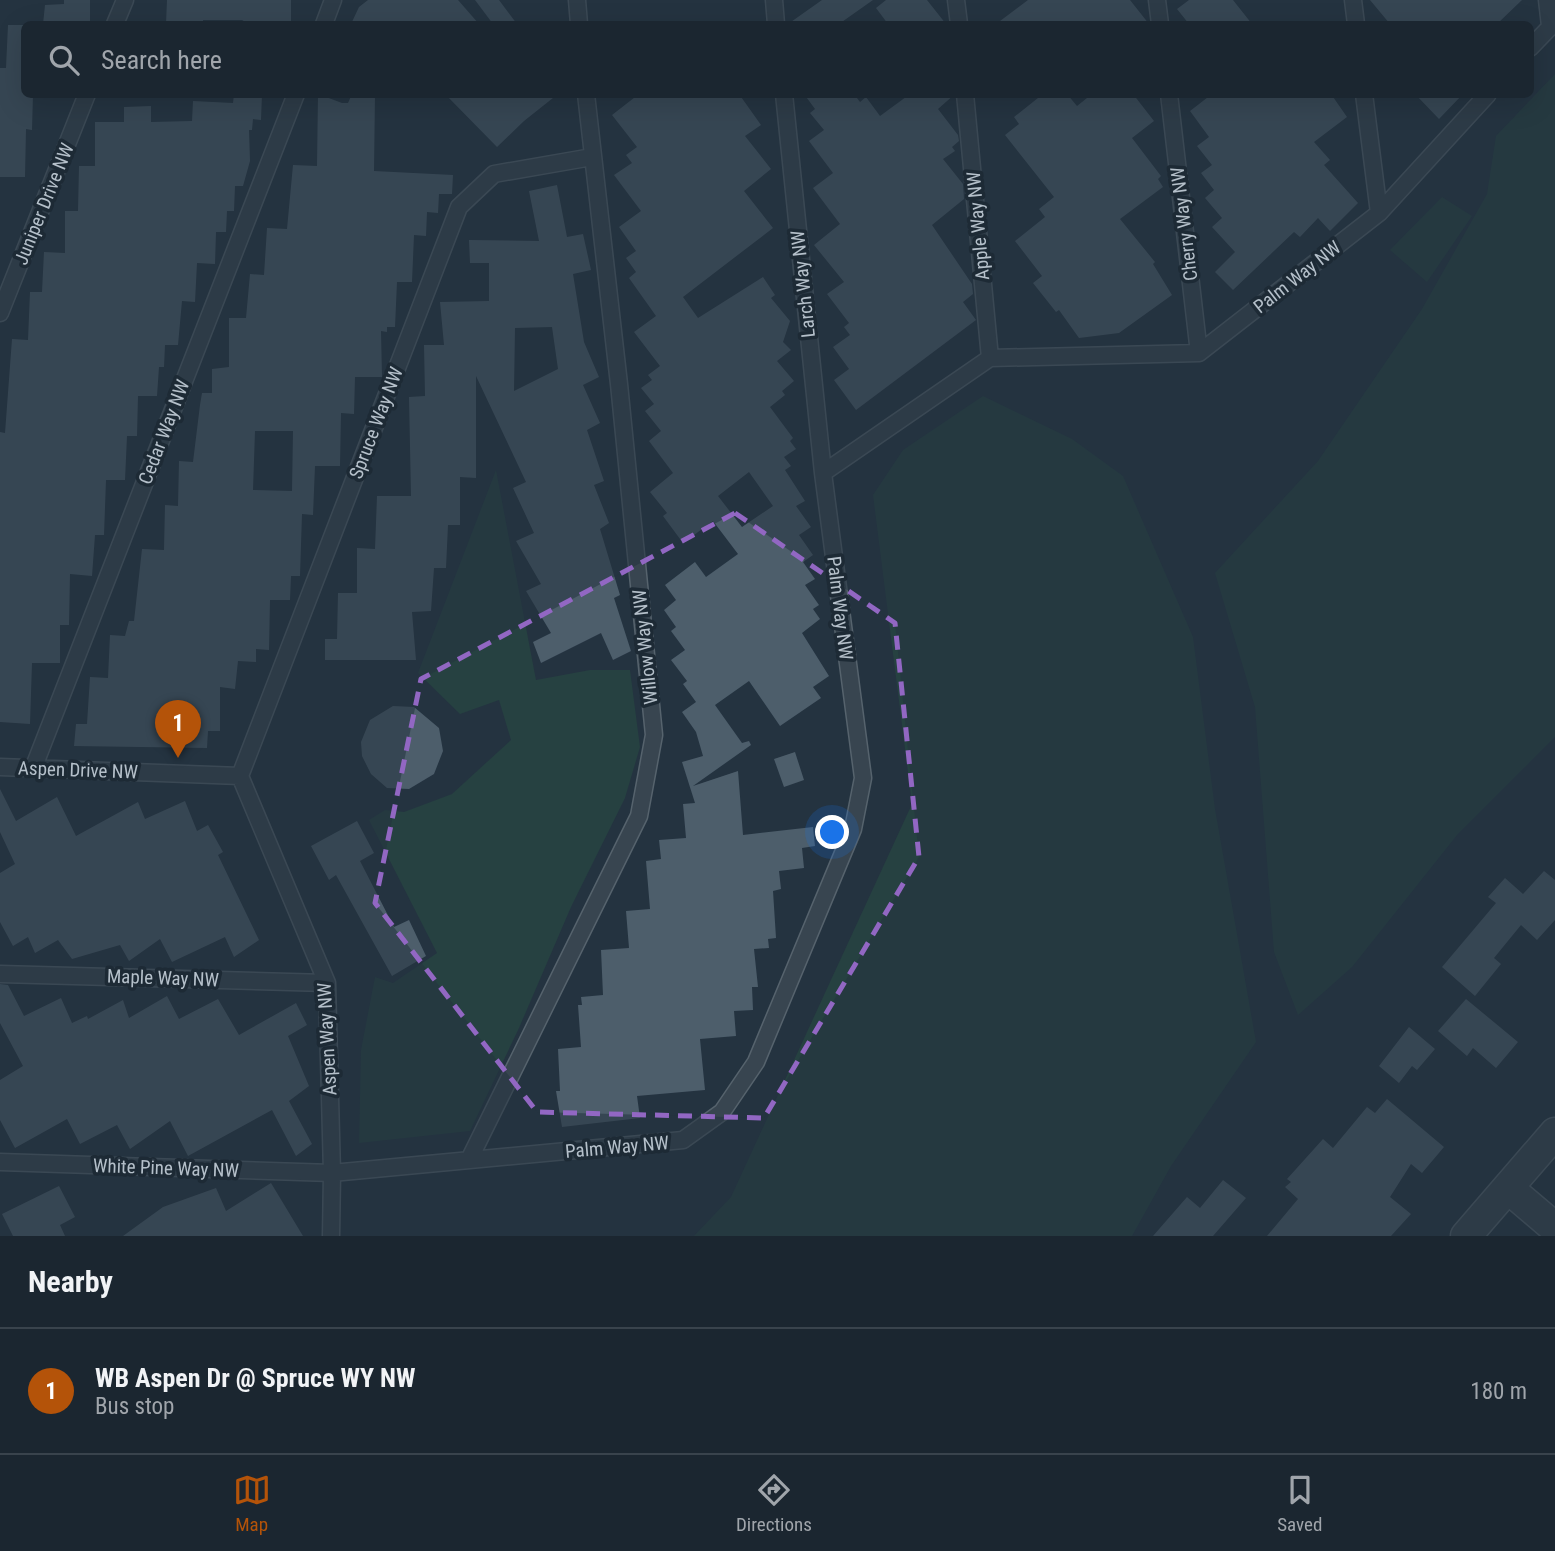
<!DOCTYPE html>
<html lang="en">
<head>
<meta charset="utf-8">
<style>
  body { margin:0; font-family:"Roboto Condensed",sans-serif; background:#28323c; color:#f1f3f6 }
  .you { position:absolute; left:833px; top:833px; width:24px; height:24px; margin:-18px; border:5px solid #fff; border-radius:50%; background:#1a73e8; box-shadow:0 0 0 10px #1a73e833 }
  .badge { display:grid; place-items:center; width:46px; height:46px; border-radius:50%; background:#b45309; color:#fff; font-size:23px; font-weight:700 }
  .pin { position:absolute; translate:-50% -58px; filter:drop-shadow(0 2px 4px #0008) }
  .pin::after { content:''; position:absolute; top:37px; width:24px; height:21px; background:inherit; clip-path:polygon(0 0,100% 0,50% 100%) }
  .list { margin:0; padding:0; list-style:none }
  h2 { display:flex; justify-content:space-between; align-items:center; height:91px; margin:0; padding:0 28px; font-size:30px }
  h2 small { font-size:23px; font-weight:400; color:#a0a5ab }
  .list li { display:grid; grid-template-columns:46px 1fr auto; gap:21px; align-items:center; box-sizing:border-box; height:126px; padding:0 28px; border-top:2px solid #39434c }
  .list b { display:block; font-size:26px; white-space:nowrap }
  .list p { margin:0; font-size:23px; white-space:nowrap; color:#a0a5ab }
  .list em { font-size:23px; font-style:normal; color:#a0a5ab }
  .icon { flex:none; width:38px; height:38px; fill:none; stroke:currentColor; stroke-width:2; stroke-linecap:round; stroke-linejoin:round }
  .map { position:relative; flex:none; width:1555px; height:1236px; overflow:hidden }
  .search { position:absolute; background:#1b2630; box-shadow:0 7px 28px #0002; left:21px; right:21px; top:21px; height:77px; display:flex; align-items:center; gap:18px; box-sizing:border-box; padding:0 24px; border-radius:10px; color:#a0a5ab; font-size:26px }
  .sheet { height:217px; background:#1b2630 }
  nav { display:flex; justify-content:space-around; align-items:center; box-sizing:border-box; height:98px; border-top:2px solid #39434c; background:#1b2630; font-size:19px; color:#a0a5ab }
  nav a { display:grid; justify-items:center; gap:4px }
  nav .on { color:#b45309 }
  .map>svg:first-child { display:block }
</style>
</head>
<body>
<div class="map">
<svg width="1555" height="1236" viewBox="0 0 1555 1236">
  <rect width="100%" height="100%" fill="#243340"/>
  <!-- green -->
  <path fill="#264141" d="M1555,74v663l-98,98 -105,132 -54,48 -24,-63 -19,-245 -40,-134 103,-112 104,-152 65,-115 9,-58z
    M1442,197l30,19 -45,66 -37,-32z
    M983,396l89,43 51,37 70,161 22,172 41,233 -85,124 -39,70h-438l37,-39 181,-393 -39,-309 30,-45z
    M496,470l40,210 54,-10h40l10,77 -15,51 -54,109 -52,121 -49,103 -111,12 2,-93 14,-73 18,6 44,-30 -68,-133 16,-10 19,2 48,-18 59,-54 -12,-40 -39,14 -42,-41z"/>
  <!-- building -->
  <path fill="#4d5e6b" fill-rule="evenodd" d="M64,0h26v24h-47l2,-19 19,-1z
    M167,0h124v24h-42l-7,-4h-39v4h-37z
    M368,0h90l21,24h-128l8,-17z
    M475,0h24l18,24h-24z
    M822,0h51l-34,24h-51z
    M886,0h41l19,24h-58l-12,-16z
    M1028,0h102l19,24h-153z
    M1189,0h44l19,24h-63l-12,-15z
    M1370,0h152l-25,24h-107z
    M8,25h16v69h9l-1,36 -6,-1 -1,48h-25v-109h6z
    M234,94h28l-1,26 -8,-1 -1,11h-3l1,31 -7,25h-8l-1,25h-7l-1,21h-10l-1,32 -18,-1 -2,39 -13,-1 -4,44h-13l-1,22h-5l-2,29h-19l-1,40h-10l-2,44h-19l-2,55h-9l-3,41 -22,-2 -1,51h-9v38h-28l-2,61 -30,-2v-290l5,1 7,-94 16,1 2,-48h12l2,-40 21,1v-42h13l1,-45h16v-44h29v-15l27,-1v16l41,-1 1,-20 40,2z
    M318,94l24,9h6l4,-9h23l-1,77 79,4 -1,19h-13l-1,19 -11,-1 -1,24 -12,-1 -2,47h-15l-2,45h-8v5l-6,-1 1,46h-27l-1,37 -13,-1 -1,53h-25l-2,49 -11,-1 -2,62h-9l-1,24h-20l-1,50 -13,-1v13l-18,-1 -3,28 -15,-2v44h-12l-1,17 -133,-2 2,-22h11l3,-47 18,1 2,-43 15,1 4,-15h5l8,-72 22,1 1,-45 13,1 1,-45 14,1 7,-57 2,-12h10v-24l17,-2v-49h17l4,-44 14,1 3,-47 20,1 6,-64 24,1zM255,431h38l-1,60 -39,-1z
    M445,94h113l-34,27 -27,26z
    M639,94h100l22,31 -16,11 26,33 -27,22 29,37 -90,69 15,21 65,-41 12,18 -4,3 19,23 -7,21 8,8 -14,11 17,20 -12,10 3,4 -15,12 23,31 -3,3 6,8 -12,8 7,9 -6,4 20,31 -9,5 15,21 -12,8 14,20 -10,7 12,17 -10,6 14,20 -6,4 7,10 -18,14 27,43 -16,11 8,11 -41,28 -31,-45 -34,24 27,38 7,-2 2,4 -58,41 45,-15 5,64 70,-8 2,19 -13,2 2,20 -25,3 2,18 -8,2 3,47 -8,1 1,9 -15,1 4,38h-6l1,23 -19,1 2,25 -36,3 5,51 -68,6 3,22 -78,9 -6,-36h4l-2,-42 23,-2 -3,-42h4l-1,-8 22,-2 -2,-45 28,-2 -3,-37 24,-2 -4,-48 15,-2 -2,-19 27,-2 -3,-34 12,-1 -13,-41 21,-6 -7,-24 -14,-20 14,-10 -13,-18 4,-3 -16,-21 14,-10 -14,-19 5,-4 -12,-17 12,-10 -11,-15 30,-23 11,15 32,-23 -25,-33 -30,22 -20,-27 4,-3 -17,-21 23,-19 -24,-32 12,-10 -16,-20 9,-7 -13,-16 11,-8 -4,-5 12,-9 -26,-34 22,-16 -27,-38 7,-6 -10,-14 10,-7 -17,-24 22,-16 -27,-36 18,-12 -6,-8 11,-8 -25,-32zM749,472l24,34 -31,21 -24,-31z
    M804,94h50l6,8 6,-5 14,19 30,-22h45l-17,15 20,26 1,6 -7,6 3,4 -12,8 20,25 1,15 -32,26 40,59 1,10 -10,8 13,18 -120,90 -22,-30 15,-11 -16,-22 17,-12 -6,-8 5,-4 -22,-29 17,-12 -30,-37 26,-21 -27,-36 20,-15 -24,-32 15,-11 -14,-17 5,-4z
    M1043,94h24l10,12 15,-12h41l21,27 -22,17 29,38 -3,3 5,8 -43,32 35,43 -2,2 19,31 -53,38 -40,5 -20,-28 -3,2 -23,-29 9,-7 -27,-35 30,-24 -6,-8 15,-12 -49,-62 14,-11 -5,-7z
    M1212,94h119l16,23 -33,25 16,18 -6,5 34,38 -28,28 -12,-13 -18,19 -6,-5 -61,58 -18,-18 20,-20 -23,-25 10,-9 -17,-20 9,-8 -13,-17 11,-8 -15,-19 12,-9 -19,-26z
    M1415,94h48l-24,25z
    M557,185l10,52 16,-3 8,36 -18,4 11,68 15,35 -16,8 17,38 -13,7 17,51 -10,4 15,38 -9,6 20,66 -6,3 17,53 -18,9 -12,-27 -60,30 -8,-21 18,-9 -25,-42 15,-7 -25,-43 18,-8 -21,-45 13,-6 -50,-106v102l-16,-1v48h-12l-2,43h-12l-3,43 -19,1 4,48h-91v-21h12l1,-46h19v-45l18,1 2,-53h34l-2,-99 16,-1 -1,-51h20l-4,-43 49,-1v-38h-19l-1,-23 70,1 -10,-50zM552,327l6,42 -44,22 1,-63z
    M393,706l21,1 25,21 4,23 -9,23 -25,15 -22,-1 -16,-14 -9,-18 -1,-14 9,-22z
    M795,752l9,28 -20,7 -10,-28z
    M0,789l16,32 41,-24 19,39 62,-34 7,17 40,-18 12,30 11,-6 15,27 -5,3 41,85 -25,17 -9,-20 -53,25 -12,-23 -31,22 -9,-16 -48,14 -14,-19 -23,13 -7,-16 -15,9 -13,-24v-49l15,-9 -15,-32z
    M357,821l17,32 -14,8 34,66 15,-7 17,36 -34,20 -56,-101 -7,5 -18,-34z
    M1544,871l11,9v40l-18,20 -16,-15 -27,33 7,6 -26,32 -33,-29 54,-64 -8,-6 17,-19 18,16z
    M0,984l8,1 16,31 37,-18 11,25 15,-7 1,3 35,-19 6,18 38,-22 12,23 39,-20 21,36 57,-32 11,22 -19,11 21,50 -20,15 23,43 -16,12 -24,-46 -84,46 -18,-35 -40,28 -13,-24 -37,19 -13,-25 -52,29 -15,-28v-40l23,-14 -23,-43z
    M1466,999l52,43 -22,26 -23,-20 -6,8 -29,-25z
    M1409,1027l26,22 -18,21 -5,-4 -13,17 -20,-17z
    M1387,1099l57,48 -22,26 -11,-9 -21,33 21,17 -20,22h-124l31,-37 -13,-12 6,-5 -4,-3 36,-40 10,9 34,-41 8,6z
    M1223,1180l23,18 -33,38h-60l34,-39 13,11z
    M271,1183l32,53h-180l40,-29 53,-19 10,23z
    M59,1186l16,31 -15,8 5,11h-52l-11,-22z"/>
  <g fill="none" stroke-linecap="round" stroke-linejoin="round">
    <defs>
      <path id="service" d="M577,0l2,24
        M774,0l2,24
        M956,0l3,24
        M1157,0l3,24
        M1353,0l3,24
        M1547,0l3,26
        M115,24l10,-24
        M324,24l9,-24
        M1530,48l25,-26
        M784,94l39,379
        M965,94l25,264
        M1169,94l30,259
        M1364,94l15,119
        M0,313l87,-219
        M0,767l240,9
        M33,769l263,-675
        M240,776l219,-569 35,-33 98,-17
        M240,776l87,207 5,190 -1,63
        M0,974l327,9
        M469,1160l170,-344 15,-81 -35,-351 -33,-290
        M0,1162l332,11 351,-33 39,-28 34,-50 97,-233 10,-51 -40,-305 167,-115 209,-5 180,-140 109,-119"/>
      <path id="minor" d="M1508,1188l47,40
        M1466,1236l89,-103"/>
    </defs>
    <!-- service casing -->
    <use href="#service" stroke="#56636d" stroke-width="19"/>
    <!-- minor casing -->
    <use href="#minor" stroke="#56636d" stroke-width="33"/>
    <!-- service -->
    <use href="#service" stroke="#384550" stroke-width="16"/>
    <!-- minor -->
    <use href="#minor" stroke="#384550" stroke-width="30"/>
  </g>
  <!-- marked area -->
  <path d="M0 0H1555V1236H0ZM735,513l160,110 24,234 -155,261 -227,-6 -162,-209 46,-224z" fill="#243340" fill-opacity=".55" fill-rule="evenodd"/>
  <path fill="none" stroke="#9267c3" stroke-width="5" stroke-dasharray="14 9" stroke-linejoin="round" d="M735,513l160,110 24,234 -155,261 -227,-6 -162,-209 46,-224z"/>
  <g text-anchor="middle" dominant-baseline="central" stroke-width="7" stroke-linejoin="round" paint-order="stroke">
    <!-- street labels -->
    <g font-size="19" fill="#b5c0ca" stroke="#1d2a35">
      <text transform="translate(44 204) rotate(-68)">Juniper Drive NW</text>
      <text transform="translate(1184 224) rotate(-97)">Cherry Way NW</text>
      <text transform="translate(978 226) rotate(-95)">Apple Way NW</text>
      <text transform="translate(1297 277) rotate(-38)">Palm Way NW</text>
      <text transform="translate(803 284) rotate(-96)">Larch Way NW</text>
      <text transform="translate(376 423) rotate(-69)">Spruce Way NW</text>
      <text transform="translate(164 432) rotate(-69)">Cedar Way NW</text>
      <text transform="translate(840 608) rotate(83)">Palm Way NW</text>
      <text transform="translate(645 647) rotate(-96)">Willow Way NW</text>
      <text transform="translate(78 770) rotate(2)">Aspen Drive NW</text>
      <text transform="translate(163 978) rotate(2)">Maple Way NW</text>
      <text transform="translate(327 1039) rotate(-93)">Aspen Way NW</text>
      <text transform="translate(617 1147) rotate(-5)">Palm Way NW</text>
      <text transform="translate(166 1168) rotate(2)">White Pine Way NW</text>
    </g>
  </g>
</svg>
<div class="you"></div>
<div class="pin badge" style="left:178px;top:758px">1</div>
<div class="search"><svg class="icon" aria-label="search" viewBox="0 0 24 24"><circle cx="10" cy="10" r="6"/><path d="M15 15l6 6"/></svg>Search here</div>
</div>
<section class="sheet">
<h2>Nearby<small></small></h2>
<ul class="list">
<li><span class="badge">1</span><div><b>WB Aspen Dr @ Spruce WY NW</b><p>Bus stop</p></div><em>180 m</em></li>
</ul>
</section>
<nav>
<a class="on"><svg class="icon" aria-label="map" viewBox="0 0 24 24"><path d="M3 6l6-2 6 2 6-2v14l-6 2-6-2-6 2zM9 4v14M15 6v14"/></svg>Map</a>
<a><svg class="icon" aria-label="directions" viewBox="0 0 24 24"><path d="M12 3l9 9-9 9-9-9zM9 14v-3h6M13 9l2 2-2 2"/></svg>Directions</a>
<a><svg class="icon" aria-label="saved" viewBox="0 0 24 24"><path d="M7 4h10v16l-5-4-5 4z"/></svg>Saved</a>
</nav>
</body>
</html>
